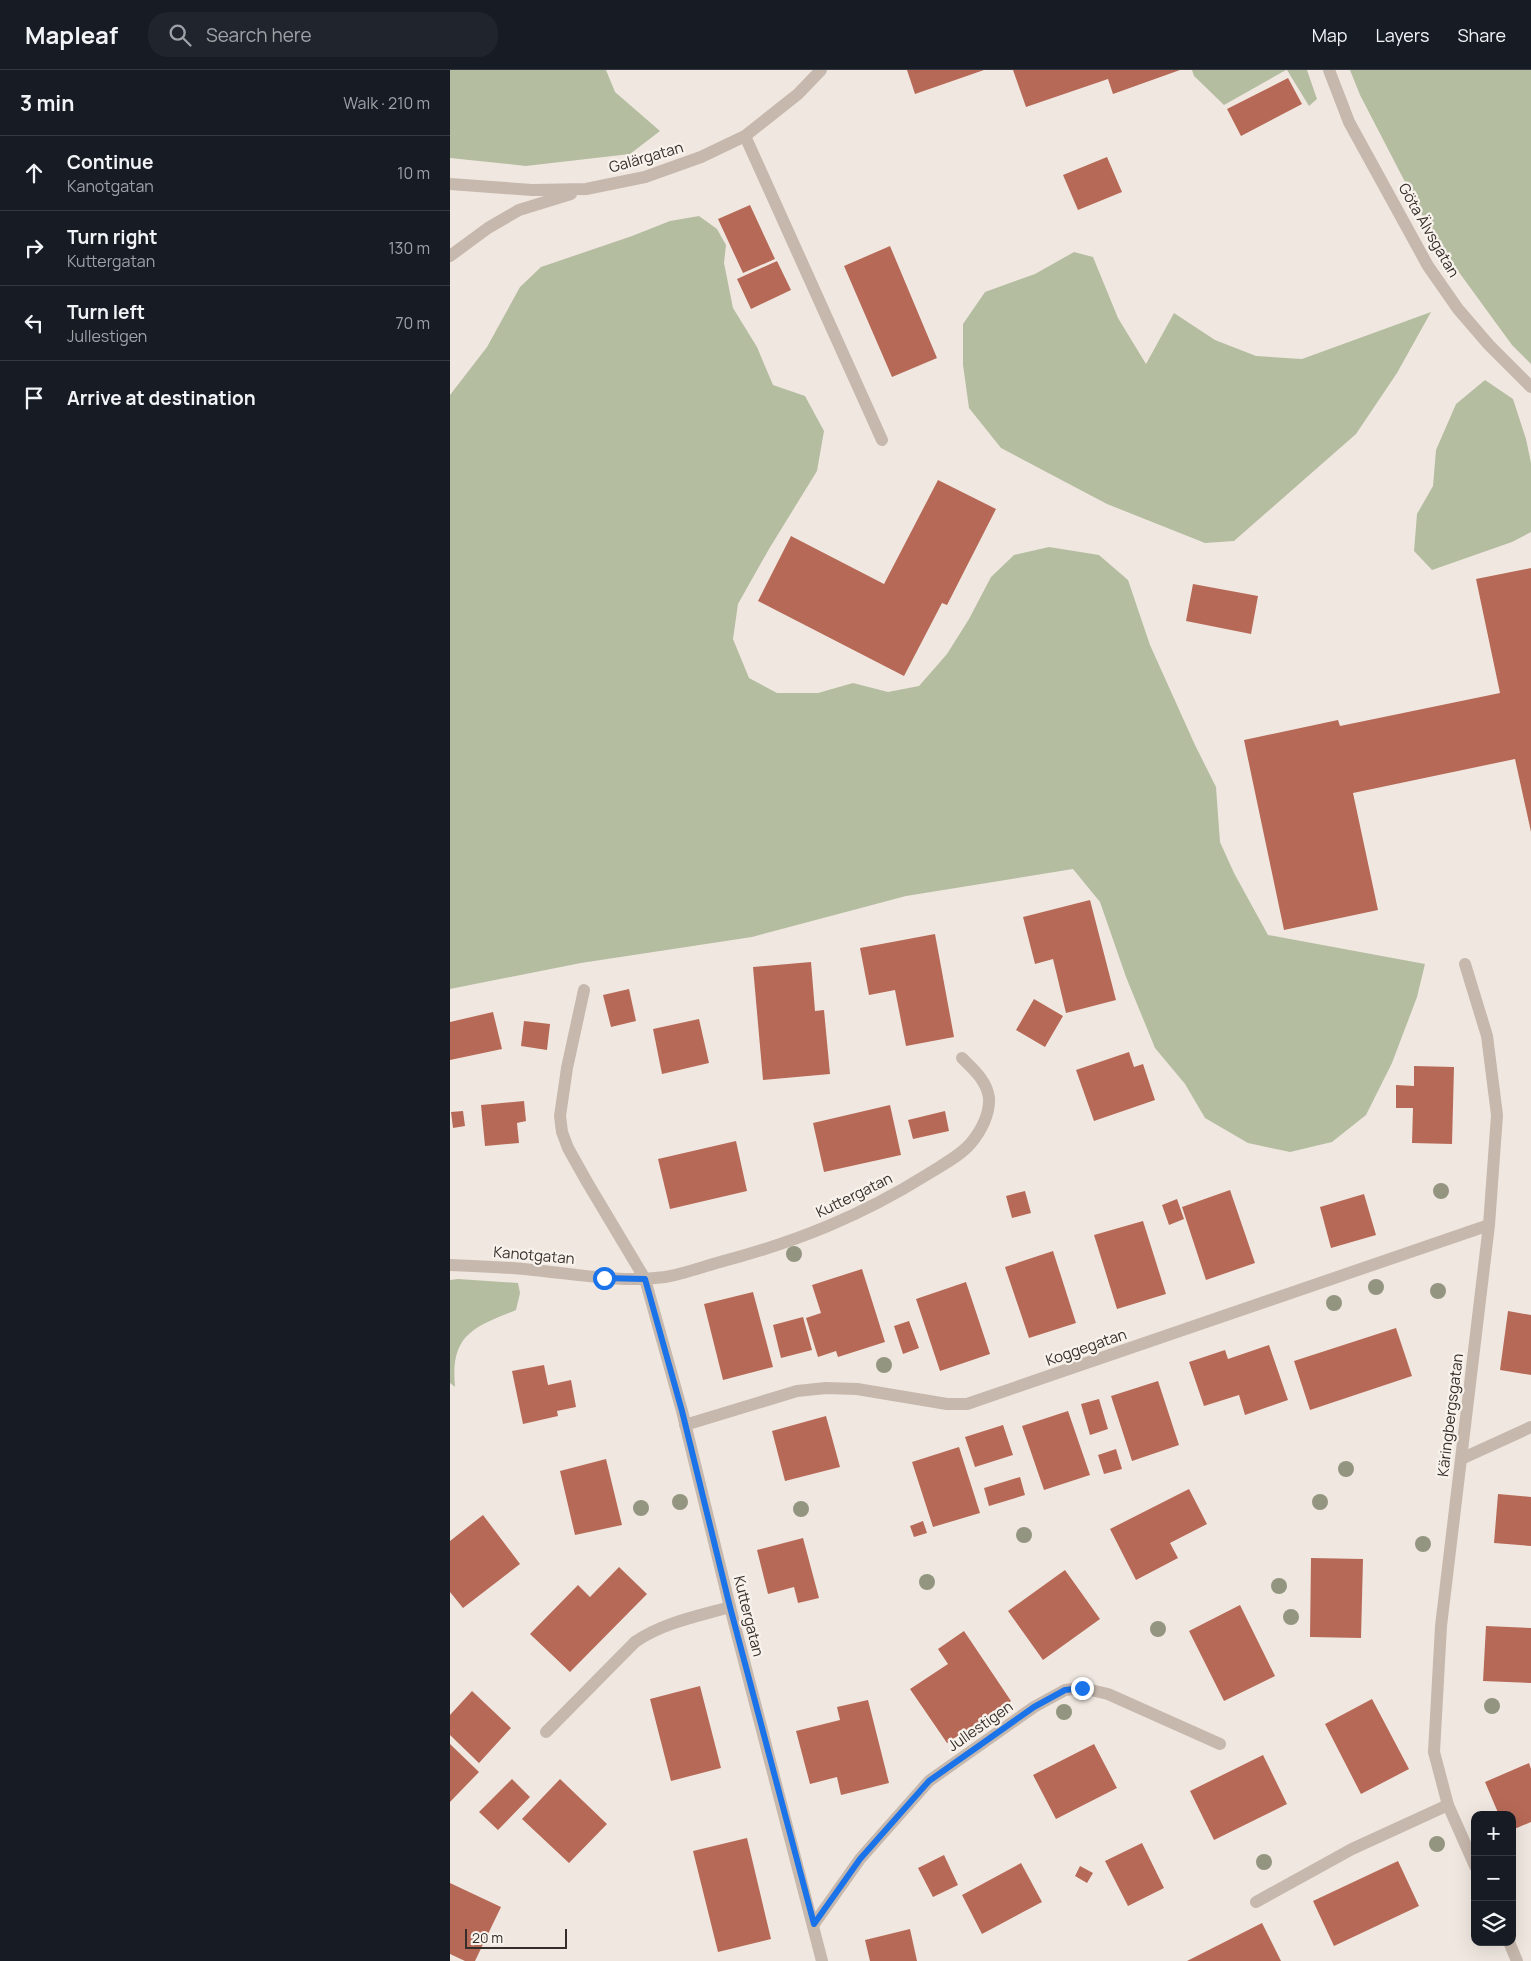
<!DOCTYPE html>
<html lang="en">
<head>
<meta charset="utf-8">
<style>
  body { margin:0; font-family:Manrope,sans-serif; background:#20242c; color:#f1f3f6 }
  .controls { position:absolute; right:15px; bottom:15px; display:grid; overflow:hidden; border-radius:10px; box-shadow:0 5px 20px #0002 }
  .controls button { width:45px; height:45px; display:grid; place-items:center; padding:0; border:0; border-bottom:1px solid #363941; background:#171b24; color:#f1f3f6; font:25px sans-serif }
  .scale { position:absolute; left:15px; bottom:12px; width:102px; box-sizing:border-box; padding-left:5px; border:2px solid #362e2b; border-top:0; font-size:14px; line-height:18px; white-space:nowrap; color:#362e2b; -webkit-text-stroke:4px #f8f2ec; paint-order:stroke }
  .stop { position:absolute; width:15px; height:15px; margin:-11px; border:4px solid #1a73e8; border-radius:50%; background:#fff }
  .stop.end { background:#1a73e8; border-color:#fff; box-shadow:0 1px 5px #0008 }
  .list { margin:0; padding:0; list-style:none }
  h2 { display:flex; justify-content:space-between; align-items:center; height:65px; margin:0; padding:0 20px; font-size:21px }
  h2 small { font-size:16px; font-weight:400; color:#9ea1a6 }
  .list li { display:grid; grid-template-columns:32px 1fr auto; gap:15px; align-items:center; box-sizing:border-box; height:75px; padding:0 20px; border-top:1px solid #363941 }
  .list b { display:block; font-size:19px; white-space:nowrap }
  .list p { margin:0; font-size:16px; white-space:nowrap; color:#9ea1a6 }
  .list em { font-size:16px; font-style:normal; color:#9ea1a6 }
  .icon { flex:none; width:28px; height:28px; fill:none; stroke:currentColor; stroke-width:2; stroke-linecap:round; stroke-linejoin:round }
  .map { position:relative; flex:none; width:1081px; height:1891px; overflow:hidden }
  header { display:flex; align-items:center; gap:30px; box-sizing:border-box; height:70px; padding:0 25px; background:#171b24; border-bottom:1px solid #363941 }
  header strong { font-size:24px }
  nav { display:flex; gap:28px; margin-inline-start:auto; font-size:18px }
  .search { width:350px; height:45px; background:#20242c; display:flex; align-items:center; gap:12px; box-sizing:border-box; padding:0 18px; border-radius:20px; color:#9ea1a6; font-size:19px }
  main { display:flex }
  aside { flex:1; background:#171b24 }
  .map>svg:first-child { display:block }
</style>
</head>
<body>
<header>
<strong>Mapleaf</strong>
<div class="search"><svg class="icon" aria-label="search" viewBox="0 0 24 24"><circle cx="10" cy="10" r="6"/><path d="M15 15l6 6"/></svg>Search here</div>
<nav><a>Map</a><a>Layers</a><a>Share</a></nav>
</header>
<main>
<aside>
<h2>3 min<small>Walk · 210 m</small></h2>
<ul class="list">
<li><svg class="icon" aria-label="ahead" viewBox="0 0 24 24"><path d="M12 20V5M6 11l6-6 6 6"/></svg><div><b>Continue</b><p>Kanotgatan</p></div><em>10 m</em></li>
<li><svg class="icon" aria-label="right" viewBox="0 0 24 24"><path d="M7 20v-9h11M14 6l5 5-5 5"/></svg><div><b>Turn right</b><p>Kuttergatan</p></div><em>130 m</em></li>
<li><svg class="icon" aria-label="left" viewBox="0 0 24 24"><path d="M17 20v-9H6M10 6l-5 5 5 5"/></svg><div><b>Turn left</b><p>Jullestigen</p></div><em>70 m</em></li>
<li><svg class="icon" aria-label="arrive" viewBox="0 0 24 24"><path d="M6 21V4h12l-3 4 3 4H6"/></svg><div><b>Arrive at destination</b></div></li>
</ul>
</aside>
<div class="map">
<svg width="1081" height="1891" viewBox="0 0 1081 1891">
  <rect width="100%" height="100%" fill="#f0e8e0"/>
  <!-- green -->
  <path fill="#b5bda1" d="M0,0h156l9,22 45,39 -30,23 -104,12 -76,-8z
    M742,0h94l-62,35 -30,-29z
    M837,0h20l10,29 -8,7z
    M900,0h181v294l-19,-19 -78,-107 -74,-143z
    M249,146l18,13 9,16 -2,18 9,45 24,39 16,38 32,11 19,35 -7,40 -48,78 -31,55 -5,35 16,39 28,15h41l35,-10 35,9 31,-6 28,-32 22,-35 22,-42 23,-22 35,-8 50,8 29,25 22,65 45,100 21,42 4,55 14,31 34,62 157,29 -8,33 -25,66 -26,52 -34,27 -42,10 -42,-9 -43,-25 -20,-34 -30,-36 -29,-71 -26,-75 -27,-33 -167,27 -154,41 -171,26 -131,26v-594l37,-48 33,-60 21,-20 91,-31 38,-15z
    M624,182l19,5 25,61 28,46 28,-51 41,27 41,16 46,3 129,-47 -34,61 -41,61 -122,107 -29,2 -98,-39 -106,-56 -32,-40 -6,-43v-41l22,-32 50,-18z
    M1035,310l28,19 13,40 5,24v69l-19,10 -80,28 -18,-19 3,-37 16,-28 3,-36 20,-46z
    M8,1209l60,4 2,10 -4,17c-42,17 -66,24 -61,77l-5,-4v-103z"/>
  <!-- building -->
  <path fill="#b76957" d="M457,0h77l-69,24z
    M563,0h167l-67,24 -5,-15 -82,28z
    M838,8l14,26 -61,32 -14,-27z
    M657,87l15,35 -44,18 -15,-35z
    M300,135l25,54 -32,14 -25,-54z
    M440,176l47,112 -45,19 -48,-111z
    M327,191l14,29 -40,19 -14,-30z
    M488,410l58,29 -49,96 -5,-2 -38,73 -146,-75 33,-65 93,48z
    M1081,498v264l-16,-73 -162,34 25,117 -94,20 -40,-190 94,-20 2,6 160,-33 -24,-114z
    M743,514l65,12 -7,38 -65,-13z
    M640,830l26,100 -50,13 -13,-54 -18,5 -12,-47z
    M485,864l19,103 -48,9 -11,-56 -26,5 -9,-47z
    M361,892l4,49 9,-1 6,64 -67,6 -10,-113z
    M179,919l7,32 -25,6 -8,-32z
    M584,929l29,17 -18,31 -29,-17z
    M43,942l9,37 -52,11v-38z
    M249,949l10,44 -47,11 -9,-45z
    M74,951l26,3 -3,26 -26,-4z
    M679,982l5,15 9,-3 12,36 -61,21 -18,-51z
    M964,996l40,1 -2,77 -40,-1 1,-35h-17v-23l18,1z
    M74,1031l2,20 -9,2 2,20 -34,3 -4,-41z
    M440,1035l11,50 -77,17 -11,-49z
    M13,1041l2,15 -12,2 -2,-16z
    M495,1041l4,20 -36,8 -5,-19z
    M286,1071l11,50 -77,18 -12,-50z
    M780,1120l25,73 -49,17 -24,-73z
    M575,1121l6,22 -19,5 -6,-22z
    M914,1124l12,41 -45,13 -11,-41z
    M727,1129l7,20 -15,6 -7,-20z
    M693,1151l23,73 -49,15 -23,-74z
    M603,1181l23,72 -47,15 -24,-71z
    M412,1199l23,73 -47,15 -2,-6 -18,6 -12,-39 15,-5 -9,-28z
    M516,1212l24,72 -50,17 -24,-72z
    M303,1222l20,75 -50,13 -19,-76z
    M1058,1241l23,4v60l-31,-5z
    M353,1247l9,33 -31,8 -8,-33z
    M459,1251l10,27 -16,6 -9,-28z
    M946,1258l16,48 -102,34 -16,-49z
    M819,1275l19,55 -43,15 -6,-20 -35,11 -15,-44 36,-12 3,9z
    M94,1295l4,20 23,-5 5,27 -19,4 1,5 -35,8 -11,-53z
    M708,1311l21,64 -47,16 -21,-65z
    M649,1329l9,30 -18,6 -9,-31z
    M618,1341l22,64 -46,15 -22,-64z
    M376,1346l14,51 -55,14 -13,-50z
    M553,1355l10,30 -38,12 -10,-30z
    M509,1377l21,66 -47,14 -21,-65z
    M666,1379l6,20 -18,5 -6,-19z
    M156,1389l16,66 -47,10 -15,-64z
    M570,1407l5,18 -36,11 -5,-18z
    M739,1419l18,35 -37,19 8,15 -42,22 -26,-51z
    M1048,1424l33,3v49l-37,-3z
    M33,1445l37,49 -57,44 -13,-16v-51z
    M473,1451l4,12 -13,4 -4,-11z
    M353,1468l16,60 -21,5 -4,-16 -26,7 -11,-44z
    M861,1488l52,1 -2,79 -51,-1z
    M169,1497l28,27 -77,78 -40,-38 48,-49 12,12z
    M615,1500l35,49 -57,41 -35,-49z
    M790,1535l35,71 -51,25 -35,-70z
    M1036,1556l45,2v55l-48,-2z
    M514,1561l47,70 -64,42 -37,-54 38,-25 -10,-15z
    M250,1616l21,82 -50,13 -21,-82z
    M22,1621l39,37 -32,35 -29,-28v-20z
    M922,1629l37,70 -48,25 -36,-70z
    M418,1630l21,83 -48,12 -4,-18 -27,7 -14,-53 44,-11 -3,-13z
    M0,1674l29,28 -29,30z
    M644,1674l23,44 -61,31 -23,-44z
    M813,1685l24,49 -73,36 -24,-49z
    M1079,1693l2,6v53l-19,8v-15h-13l-14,-33z
    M62,1709l18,18 -32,33 -19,-18z
    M110,1709l47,45 -38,39 -47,-44z
    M297,1768l24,101 -53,13 -25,-101z
    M692,1773l22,45 -36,18 -23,-45z
    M494,1785l14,30 -25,12 -15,-29z
    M948,1791l21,45 -85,40 -21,-45z
    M571,1793l21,39 -60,32 -20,-39z
    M630,1796l13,7 -6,10 -12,-7z
    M0,1813l51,24 -26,54h-10l-15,-7z
    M812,1853l19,38h-94z
    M460,1859l7,32h-47l-5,-21z"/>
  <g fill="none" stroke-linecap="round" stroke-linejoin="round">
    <!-- service -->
    <path stroke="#c7b8ad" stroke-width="12" d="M879,0l20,52 79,144 30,43 31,36 42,42
      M295,66l137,304
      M0,114l82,6 54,-1 59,-12 56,-20 44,-21 53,-42 23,-24
      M0,186l38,-28 31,-18 52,-16
      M96,1662l89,-90c27,-19 63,-26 95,-35
      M806,1832l96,-53 96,-44
      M364,1854l46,-65 69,-78 105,-74 31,-17 17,-2 26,6 112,50"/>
    <!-- minor -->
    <path stroke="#c7b8ad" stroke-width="12" d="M1015,894l22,72 10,79 -8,110 -48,401 -7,126 14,53 27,61
      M134,920l-17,78 -7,48 2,16 6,16 19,34 58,97 37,132 48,196 92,354
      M0,1195c28,1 56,2 83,5 44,4 88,13 132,7 18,-3 37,-10 55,-15 76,-20 141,-46 208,-88 14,-9 32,-18 43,-31 10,-12 19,-29 18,-45 -2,-17 -15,-28 -27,-40
      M235,1355l112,-34 29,-3 31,1 90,15h20l522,-179
      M1011,1389l70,-32
      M1059,1872l8,19"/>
  </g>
  <!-- trees -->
  <g fill="#939580">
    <circle cx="991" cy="1121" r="8"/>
    <circle cx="344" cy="1184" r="8"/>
    <circle cx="926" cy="1217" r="8"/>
    <circle cx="988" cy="1221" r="8"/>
    <circle cx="884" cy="1233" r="8"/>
    <circle cx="434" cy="1295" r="8"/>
    <circle cx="896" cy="1399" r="8"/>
    <circle cx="230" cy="1432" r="8"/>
    <circle cx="870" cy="1432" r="8"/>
    <circle cx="191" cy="1438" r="8"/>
    <circle cx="351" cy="1439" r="8"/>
    <circle cx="574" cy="1465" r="8"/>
    <circle cx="973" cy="1474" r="8"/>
    <circle cx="477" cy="1512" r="8"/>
    <circle cx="829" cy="1516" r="8"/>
    <circle cx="841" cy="1547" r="8"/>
    <circle cx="708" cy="1559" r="8"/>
    <circle cx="1042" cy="1636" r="8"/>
    <circle cx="614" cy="1642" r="8"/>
    <circle cx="987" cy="1774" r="8"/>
    <circle cx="814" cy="1792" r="8"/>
  </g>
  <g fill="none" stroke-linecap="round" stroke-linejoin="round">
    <!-- route -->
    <path stroke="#1a73e8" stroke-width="6" d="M154,1208l41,1 37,132 48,196 84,317 46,-65 69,-78 105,-74 31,-17 17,-2"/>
  </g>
  <g text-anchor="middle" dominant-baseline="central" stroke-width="4.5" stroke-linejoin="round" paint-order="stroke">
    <!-- street labels -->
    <g font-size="15" fill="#362e2b" stroke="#f8f2ec">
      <text transform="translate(196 87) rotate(-16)">Galärgatan</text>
      <text transform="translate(979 160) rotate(60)">Göta Älvsgatan</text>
      <text transform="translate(404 1125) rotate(-26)">Kuttergatan</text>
      <text transform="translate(84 1185) rotate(5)">Kanotgatan</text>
      <text transform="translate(636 1277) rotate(-19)">Koggegatan</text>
      <text transform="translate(1000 1345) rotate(-83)">Käringbergsgatan</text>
      <text transform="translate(299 1546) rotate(76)">Kuttergatan</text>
      <text transform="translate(530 1656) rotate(-35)">Jullestigen</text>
    </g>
  </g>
</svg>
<div class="controls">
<button>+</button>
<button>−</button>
<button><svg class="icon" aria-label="layers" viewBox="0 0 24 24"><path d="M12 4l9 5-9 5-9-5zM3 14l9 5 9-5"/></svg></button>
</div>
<div class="scale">20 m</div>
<div class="stop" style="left:154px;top:1208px"></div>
<div class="stop end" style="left:632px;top:1618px"></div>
</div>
</main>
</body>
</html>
